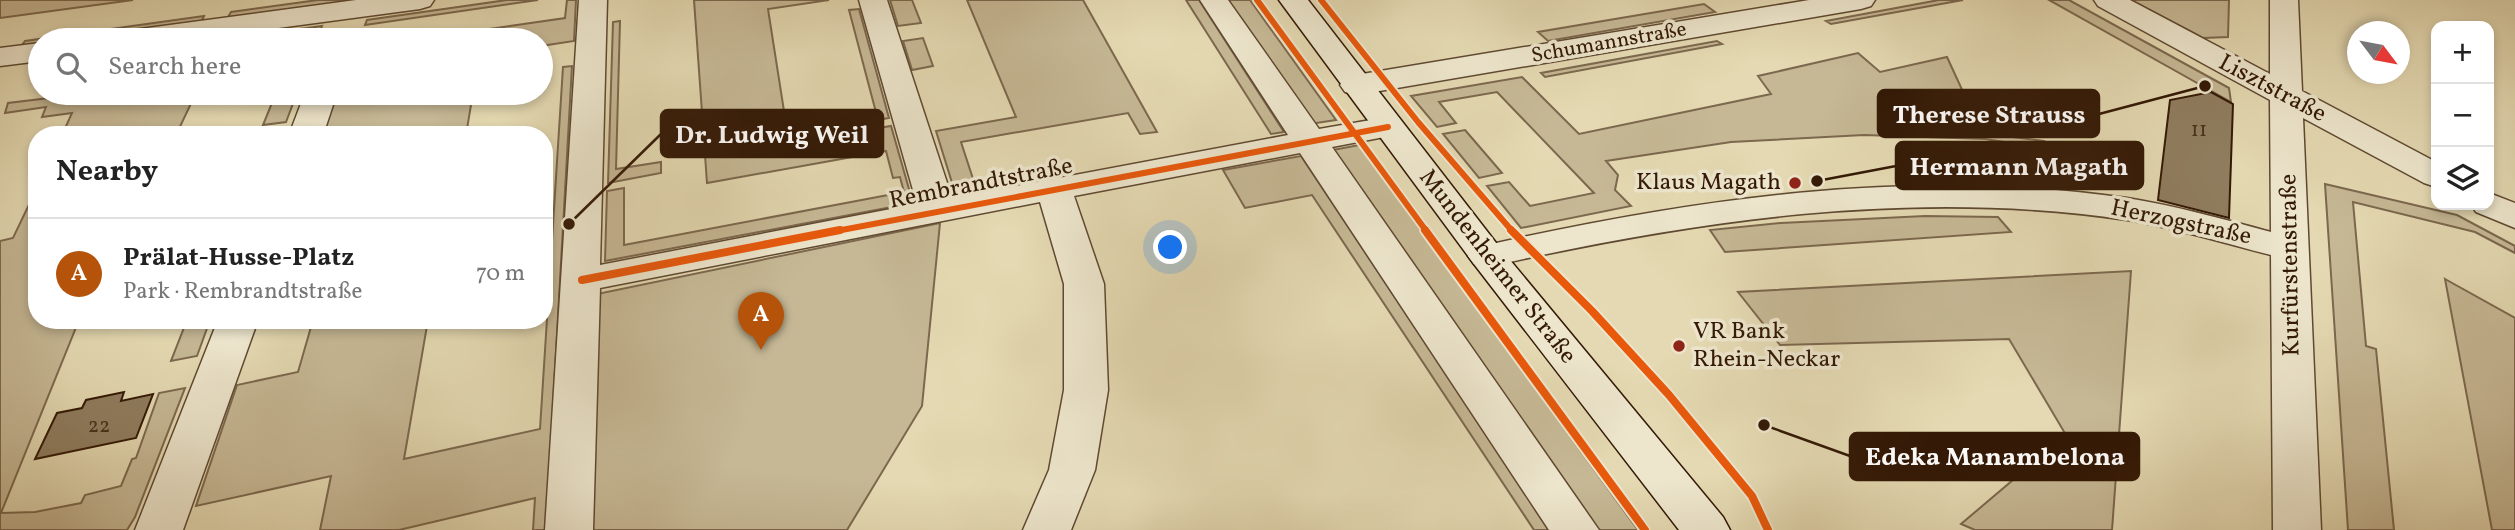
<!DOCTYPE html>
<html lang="en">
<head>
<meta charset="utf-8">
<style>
  body { margin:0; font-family:Vollkorn,serif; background:#f2f2f2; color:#222 }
  .controls { position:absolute; right:21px; top:21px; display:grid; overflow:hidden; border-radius:14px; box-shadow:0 4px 10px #0003 }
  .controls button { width:63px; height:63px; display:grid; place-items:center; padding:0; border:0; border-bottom:2px solid #e0e0e0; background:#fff; color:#222; font:35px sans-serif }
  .compass { position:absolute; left:2347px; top:21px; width:63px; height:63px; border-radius:50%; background:#fff; box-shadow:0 4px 10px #0003; rotate:122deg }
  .you { position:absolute; left:1171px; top:248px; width:24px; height:24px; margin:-18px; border:5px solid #fff; border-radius:50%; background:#1a73e8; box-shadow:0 0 0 10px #1a73e833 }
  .badge { display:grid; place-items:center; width:46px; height:46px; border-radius:50%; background:#b45309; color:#fff; font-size:23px; font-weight:700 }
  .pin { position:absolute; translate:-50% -58px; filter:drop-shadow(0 2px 4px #0008) }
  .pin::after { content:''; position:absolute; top:37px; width:24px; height:21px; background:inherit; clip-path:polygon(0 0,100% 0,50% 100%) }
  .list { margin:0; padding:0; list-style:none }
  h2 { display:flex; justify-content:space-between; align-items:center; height:91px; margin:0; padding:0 28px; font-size:30px }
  h2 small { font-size:23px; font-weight:400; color:#767676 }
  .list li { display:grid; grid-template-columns:46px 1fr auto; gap:21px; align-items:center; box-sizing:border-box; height:112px; padding:0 28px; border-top:2px solid #e0e0e0 }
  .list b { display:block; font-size:26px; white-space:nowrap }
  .list p { margin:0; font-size:23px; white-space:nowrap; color:#767676 }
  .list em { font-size:23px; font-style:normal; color:#767676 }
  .icon { flex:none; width:38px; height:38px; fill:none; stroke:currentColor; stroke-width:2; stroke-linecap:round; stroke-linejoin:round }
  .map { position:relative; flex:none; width:2515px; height:530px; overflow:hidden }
  .search { position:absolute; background:#fff; box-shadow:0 4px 10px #0003; left:28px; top:28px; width:525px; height:77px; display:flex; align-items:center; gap:18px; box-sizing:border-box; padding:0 24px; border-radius:38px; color:#767676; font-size:26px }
  .panel { position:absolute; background:#fff; box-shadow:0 4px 10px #0003; left:28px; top:126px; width:525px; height:203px; border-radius:28px }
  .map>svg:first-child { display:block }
</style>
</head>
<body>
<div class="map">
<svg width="2515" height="530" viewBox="0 0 2515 530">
  <rect width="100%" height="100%" fill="#e4d9b2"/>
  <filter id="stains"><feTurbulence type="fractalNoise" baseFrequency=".00286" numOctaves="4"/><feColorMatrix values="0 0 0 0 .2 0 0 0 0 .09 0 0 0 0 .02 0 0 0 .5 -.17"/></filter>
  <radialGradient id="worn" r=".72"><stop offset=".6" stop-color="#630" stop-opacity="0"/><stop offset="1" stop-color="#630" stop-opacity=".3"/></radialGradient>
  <!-- green -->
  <path fill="#c6b895" stroke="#7c684e" stroke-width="2" d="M0,0h133l-133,18z
    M318,0h47l-138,19 4,-7z
    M507,0h31l-173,25 2,-5z
    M567,0h9l-2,41 -33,5v-6h-128l152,-22z
    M694,0h135l-61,9 21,134 102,-17 22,77 -308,58 2,-70 17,-3v57l280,-53 -4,-15 -7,1 -7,-27 -179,32z
    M890,0h22l9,23 -23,3z
    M967,0h116l74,132 -17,2 -12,-21 -167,29 14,43 -21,4 -18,-58 80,-14z
    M1186,0h13l85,132 -13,2z
    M1225,0h25l86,120 -26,4z
    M1939,0h24l-132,24 -5,-3z
    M2049,0h20l160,88 2,14z
    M2131,0h98l-1,37 -25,1z
    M1704,4l11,8 -167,29 -10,-9z
    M859,9l30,109 -11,2 -29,-110z
    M204,16l-3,7 -126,17h-35v5l-20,3 5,-7z
    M620,21l-4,148 45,-7v11l-53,10 5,-161z
    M322,26l-5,14h-15l2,-7 -49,7h-36z
    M923,38l10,28 -21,4 -9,-29z
    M1717,41l5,3 -177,33 -4,-4z
    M1858,53l22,19 67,-15 35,76 62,8 76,42 -57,-4 -7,-22 -49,-7 -3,-8 -19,-3 -121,-4 -133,7 -125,19 12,14 -3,15 16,16 -110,22 -34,-42 22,-4 21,24 64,-13 -97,-101 -58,10 17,21 -19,4 -26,-31 111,-19 57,57 192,-40 -13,-18z
    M572,66l-26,464h-13l2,-32 -136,32h-79l11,-54 -135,30 41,-121 61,-13 15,-52h115l-24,139 136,-30 23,-362z
    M91,93h105l-20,42h-114l10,-22 -30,4 4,-10 -41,6 3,-10z
    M276,93h21l-11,29 -23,3z
    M378,93h95l-7,42h-147l10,-32 48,-8z
    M1465,130l37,43 -23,5 -36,-44z
    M1359,145l279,385h-43l-262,-380z
    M1301,156l249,374h-16l-222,-335 -67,13 -22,-38z
    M2325,184l132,31 58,31v7l-40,-21 -122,-30 13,144 10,3 18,181h-46z
    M37,188v132h42l-78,193 34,-1 46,-9 4,-8 36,-9 11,-27 4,-1 23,-65 26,-5 -50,129 -8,13h-127v-289l13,-3z
    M1925,216l73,1 13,15 -286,20 -15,-22 71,-7z
    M940,223l-18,183 -75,124h-263l13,-236z
    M2131,271l-19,259h-137l-14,-6 105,-89 -57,-96 -229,6 -42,-53z
    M2445,279l70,39v212h-23z
    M187,320h23l-13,36 -26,5z"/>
  <!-- building -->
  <path fill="#8f7d5f" stroke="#331906" stroke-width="2" d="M2211,92l22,12 -4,114 -71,-18 12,-100z
    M124,392l-3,9 32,-7 -17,44 -101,21 22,-46 25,-5 4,-8z"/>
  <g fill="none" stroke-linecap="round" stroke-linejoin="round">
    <defs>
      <path id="street" d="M356,0h78l-4,6 -10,3 -231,31h-79l4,-6 11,-3z
        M579,0h28l-7,265 317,-61 -58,-204h28l65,198 336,-63 -88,-135h28l91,129 69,-12 12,3 5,7 -5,7 -68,13 267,383h-50l-249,-377 -226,43 30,88 4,106 -13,80 -24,60h-48l26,-60 15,-80v-106l-24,-82 -440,86 -7,242h-48z
        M1809,0h66l-4,6 -10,3 -505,86 -11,-3 -5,-7 5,-7 11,-3z
        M2094,0h36l140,74v-74h28l4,91 134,71v25l-12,-4 -121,-65 18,412h-48l-2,-275c-48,-12 -95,-27 -144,-35 -214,-32 -431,0 -640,47l-13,-3 -6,-8 6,-8 13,-3c209,-47 426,-78 640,-47 49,8 96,21 144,34l-1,-132 -172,-94z
        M40,43v18l-40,5v-18z
        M305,93h32l-14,42h-34z
        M2489,193l26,10v25l-39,-16 -5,-7h18z
        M218,320h40l-75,210h-48z"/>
      <path id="secondary" d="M1279,0h29l192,248 223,269 7,13h-51l-205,-266z"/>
    </defs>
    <!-- street casing -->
    <use href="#street" stroke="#5f4931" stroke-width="3"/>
    <!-- secondary casing -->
    <use href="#secondary" stroke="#331906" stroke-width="3"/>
    <!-- street -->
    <use href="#street" fill="#ede6cd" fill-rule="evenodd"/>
    <!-- secondary -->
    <use href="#secondary" fill="#ede6cd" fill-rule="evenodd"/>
    <defs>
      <path id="cycleway-far1" d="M1257,0l170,232
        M1321,0l97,122 95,110
        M831,232l557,-105"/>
      <path id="cycleway" d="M1425,230l220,300
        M1511,230l81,81 77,84 83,101 16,34
        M582,280l258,-50"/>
    </defs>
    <!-- cycleway-far1 casing -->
    <use href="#cycleway-far1" stroke="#ede6cd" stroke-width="10"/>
    <!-- cycleway casing -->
    <use href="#cycleway" stroke="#ede6cd" stroke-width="12"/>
    <!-- cycleway-far1 -->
    <use href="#cycleway-far1" stroke="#e8590c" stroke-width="6"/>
    <!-- cycleway -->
    <use href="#cycleway" stroke="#e8590c" stroke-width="8"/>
  </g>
  <!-- markers -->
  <g fill="#8f2418" stroke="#ede6cd" stroke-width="2.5">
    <circle cx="1795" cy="183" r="7"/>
    <circle cx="1679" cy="346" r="7"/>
  </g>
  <g text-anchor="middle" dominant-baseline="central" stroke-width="7" stroke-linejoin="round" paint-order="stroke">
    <!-- far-street labels -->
    <g font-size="21" fill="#331906" stroke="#ede6cd">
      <text transform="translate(1609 43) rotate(-10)">Schumannstraße</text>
    </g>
    <!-- number labels -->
    <g font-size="21" fill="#4a321c">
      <text x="2199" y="130">11</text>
      <text x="99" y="426">22</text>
    </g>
    <!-- street labels -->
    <g font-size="24" fill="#331906" stroke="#ede6cd">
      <text transform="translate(2272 89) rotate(28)">Lisztstraße</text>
      <text transform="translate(981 184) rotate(-11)">Rembrandtstraße</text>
      <text transform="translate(2181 223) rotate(12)">Herzogstraße</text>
      <text transform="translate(2291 265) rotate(-91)">Kurfürstenstraße</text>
      <text transform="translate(1497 267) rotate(52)">Mundenheimer Straße</text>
    </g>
    <!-- poi labels -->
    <g font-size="24" fill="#331906" stroke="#ede6cd" text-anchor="end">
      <text x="1781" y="183">Klaus Magath</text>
      <text x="1693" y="332" text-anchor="start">VR Bank<tspan x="1693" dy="28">Rhein-Neckar</tspan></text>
    </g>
  </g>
  <!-- callouts -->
  <path fill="none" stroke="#331906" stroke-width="2.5" d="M2205 86L2099 114M569 224L661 134M1817 181L1896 166M1764 425L1850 456"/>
  <g fill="#331906" stroke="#ede6cd" stroke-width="2.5">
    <circle cx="2205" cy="86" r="7"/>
    <circle cx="569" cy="224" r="7"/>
    <circle cx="1817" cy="181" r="7"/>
    <circle cx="1764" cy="425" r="7"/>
  </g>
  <g fill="#331906" stroke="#331906" stroke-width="2.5">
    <rect x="1878" y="90" width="221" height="47" rx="7"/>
    <rect x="661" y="110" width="222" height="47" rx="7"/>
    <rect x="1896" y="142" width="247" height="47" rx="7"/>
    <rect x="1850" y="433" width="289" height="47" rx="7"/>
  </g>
  <g font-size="26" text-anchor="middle" font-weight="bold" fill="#fff">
    <text x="1989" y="123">Therese Strauss</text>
    <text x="772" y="143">Dr. Ludwig Weil</text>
    <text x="2019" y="175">Hermann Magath</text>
    <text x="1995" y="465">Edeka Manambelona</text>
  </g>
  <rect width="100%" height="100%" filter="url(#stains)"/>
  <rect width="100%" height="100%" fill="url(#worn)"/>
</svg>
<div class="controls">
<button>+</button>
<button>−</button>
<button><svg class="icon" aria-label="layers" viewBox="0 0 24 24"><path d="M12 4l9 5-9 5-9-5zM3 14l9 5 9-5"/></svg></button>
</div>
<svg class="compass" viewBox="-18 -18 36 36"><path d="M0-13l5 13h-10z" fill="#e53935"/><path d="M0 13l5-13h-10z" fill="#767676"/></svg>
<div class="you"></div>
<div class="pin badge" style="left:761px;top:350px">A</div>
<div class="search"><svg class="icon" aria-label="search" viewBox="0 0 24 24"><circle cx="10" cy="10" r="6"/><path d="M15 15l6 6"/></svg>Search here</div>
<section class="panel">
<h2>Nearby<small></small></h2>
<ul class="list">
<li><span class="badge">A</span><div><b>Prälat-Husse-Platz</b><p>Park · Rembrandtstraße</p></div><em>70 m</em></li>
</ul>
</section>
</div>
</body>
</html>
